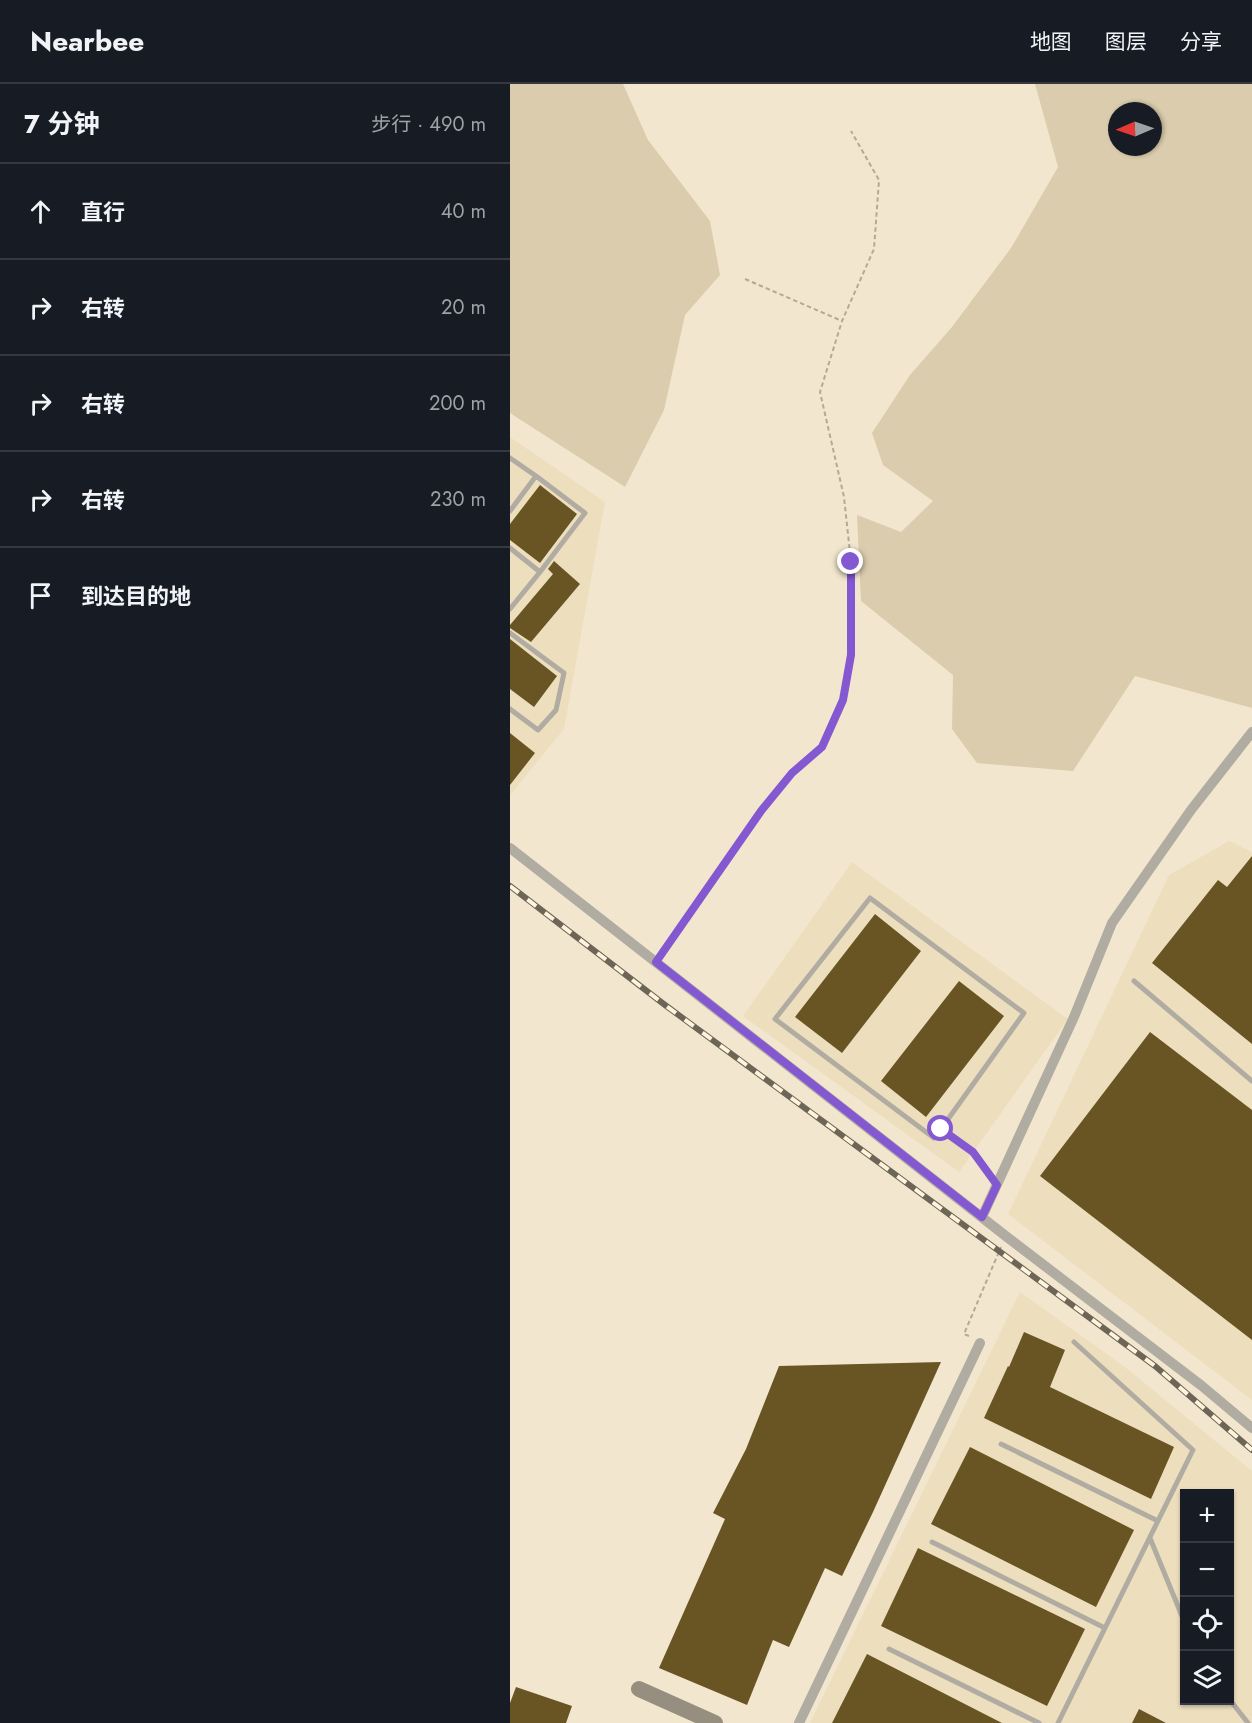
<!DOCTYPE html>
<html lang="zh">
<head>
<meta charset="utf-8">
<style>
  body { margin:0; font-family:Jost,"Noto Sans SC",sans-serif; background:#20242c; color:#f1f3f6 }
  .controls { position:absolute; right:18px; bottom:18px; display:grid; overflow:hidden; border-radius:0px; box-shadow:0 2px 4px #0004 }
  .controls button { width:54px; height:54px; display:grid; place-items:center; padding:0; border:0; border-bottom:2px solid #363941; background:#171b24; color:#f1f3f6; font:30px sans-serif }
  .compass { position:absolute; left:598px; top:18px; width:54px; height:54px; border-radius:50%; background:#171b24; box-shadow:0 2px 4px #0004; rotate:268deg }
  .stop { position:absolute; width:18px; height:18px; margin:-14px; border:4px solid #8458d1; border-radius:50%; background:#fff }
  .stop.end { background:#8458d1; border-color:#fff; box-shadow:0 2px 6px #0008 }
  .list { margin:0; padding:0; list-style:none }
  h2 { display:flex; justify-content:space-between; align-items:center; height:78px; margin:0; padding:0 24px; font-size:26px }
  h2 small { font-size:20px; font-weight:400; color:#9ea1a6 }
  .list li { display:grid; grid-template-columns:39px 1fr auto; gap:18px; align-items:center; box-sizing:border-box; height:96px; padding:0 24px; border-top:2px solid #363941 }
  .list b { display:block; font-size:22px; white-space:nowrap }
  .list em { font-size:20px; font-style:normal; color:#9ea1a6 }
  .icon { flex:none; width:33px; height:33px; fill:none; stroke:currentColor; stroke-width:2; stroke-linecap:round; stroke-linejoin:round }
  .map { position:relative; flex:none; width:742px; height:1639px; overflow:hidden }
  header { display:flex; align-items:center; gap:36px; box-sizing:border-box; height:84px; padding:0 30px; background:#171b24; border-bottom:2px solid #363941 }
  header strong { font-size:28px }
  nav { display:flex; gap:33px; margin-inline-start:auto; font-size:21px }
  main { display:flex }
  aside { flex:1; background:#171b24 }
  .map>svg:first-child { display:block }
</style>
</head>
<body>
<header>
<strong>Nearbee</strong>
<nav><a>地图</a><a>图层</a><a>分享</a></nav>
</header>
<main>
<aside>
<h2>7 分钟<small>步行 · 490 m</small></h2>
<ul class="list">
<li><svg class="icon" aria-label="ahead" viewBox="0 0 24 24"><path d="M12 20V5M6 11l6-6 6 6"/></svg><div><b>直行</b></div><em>40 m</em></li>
<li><svg class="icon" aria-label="right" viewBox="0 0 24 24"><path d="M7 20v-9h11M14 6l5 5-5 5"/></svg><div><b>右转</b></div><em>20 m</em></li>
<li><svg class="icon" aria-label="right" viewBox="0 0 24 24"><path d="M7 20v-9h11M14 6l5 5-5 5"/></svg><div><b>右转</b></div><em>200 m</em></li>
<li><svg class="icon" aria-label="right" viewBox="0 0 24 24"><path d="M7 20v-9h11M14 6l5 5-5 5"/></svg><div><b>右转</b></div><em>230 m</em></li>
<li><svg class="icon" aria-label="arrive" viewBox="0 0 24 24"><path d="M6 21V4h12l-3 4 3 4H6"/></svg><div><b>到达目的地</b></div></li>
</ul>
</aside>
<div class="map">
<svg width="742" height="1639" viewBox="0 0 742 1639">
  <rect width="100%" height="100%" fill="#f2e7ce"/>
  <!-- built -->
  <path fill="#eddebe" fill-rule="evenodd" d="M0,353l95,65 -41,227 -54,66z
    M719,757l23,11v548l-244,-186 161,-339z
    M342,778l216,157 -109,153 -216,-156z
    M510,1208l105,75 127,104v252h-442zM674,1410h46v206h-46z"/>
  <!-- green -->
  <path fill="#daccad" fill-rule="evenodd" d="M0,0h113l25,56 62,81 10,54 -35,40 -21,95 -39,77 -115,-74z
    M525,0h217v624l-117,-32 -62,95 -96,-8 -25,-34 1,-54 -92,-74 -4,-86 44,17 32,-31 -50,-36 -11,-32 38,-58 42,-48 59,-79 47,-81zM607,27h36v36h-36z"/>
  <!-- building -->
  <path fill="#695524" d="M30,401l37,29 -37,49 -30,-23v-16z
    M44,477l26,23 -49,58 -21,-14v-3l43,-51 -5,-5z
    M0,555l47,37 -23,31 -24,-18z
    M0,649l25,20 -25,32z
    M742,772v188l-100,-81 66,-83 9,7z
    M365,830l46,37 -79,102 -47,-36z
    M449,897l45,35 -78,101 -45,-36z
    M640,948l102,78v230l-212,-164z
    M514,1248l41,18 -15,37 124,60 -23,52 -167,-81 24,-52 1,1z
    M431,1278l-68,150 -31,64 -17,-8 -36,79 -16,-7 -26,65 -88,-37 66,-149 -12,-6 33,-64 33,-83z
    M460,1363l164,83 -38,77 -165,-83z
    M408,1464l167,81 -38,77 -166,-80z
    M357,1570l135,69h-170z
    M6,1603l56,19 -6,17h-56v-20z
    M629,1625l27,14h-34z"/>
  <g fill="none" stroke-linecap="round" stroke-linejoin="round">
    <!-- path -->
    <path stroke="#b3aa96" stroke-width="2" stroke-dasharray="4.5 3" stroke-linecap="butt" d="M235,195l97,42
      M153,869l98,-142 31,-38 30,-26 21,-47 8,-45v-93l-7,-65 -24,-105 22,-71 32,-72 5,-69 -28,-49
      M459,1252l-5,-2 37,-87"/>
    <!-- lane -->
    <path stroke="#b1aca2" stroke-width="5" d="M0,374l26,18 -26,35
      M26,392l49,37 -45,59
      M0,464l30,24 -30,37
      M0,549l54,40 -8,37 -18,20 -28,-21
      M624,897l118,100
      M431,1045l-7,9 -159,-119 95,-121 154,115 -83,116 32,23 24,33
      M491,1360l157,77
      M640,1454l34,83
      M422,1458l173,86
      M379,1565l150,74
      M720,1616l18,23
      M548,1639l135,-273 -119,-108"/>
    <!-- street -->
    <path stroke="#b1aca2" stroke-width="10" d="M0,764l497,389 195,149 50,42
      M472,1133l92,-200 38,-94 79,-113 61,-78
      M289,1639l181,-380"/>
    <!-- secondary -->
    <path stroke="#968f80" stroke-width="16" d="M129,1605l76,34"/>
    <defs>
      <path id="rail" d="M0,802l155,119 490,361 97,84"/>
    </defs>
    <!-- rail casing -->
    <use href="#rail" stroke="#6d6657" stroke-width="6"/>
    <!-- rail -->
    <use href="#rail" stroke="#fff4db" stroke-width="4" stroke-dasharray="11" stroke-linecap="butt"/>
  </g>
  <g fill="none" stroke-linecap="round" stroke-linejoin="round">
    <!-- route -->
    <path stroke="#8458d1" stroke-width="8" d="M341,478v93l-8,45 -21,47 -30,26 -31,38 -105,151 326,255 15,-32 -24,-33 -32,-23"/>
  </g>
</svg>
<div class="controls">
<button>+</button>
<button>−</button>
<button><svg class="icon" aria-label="locate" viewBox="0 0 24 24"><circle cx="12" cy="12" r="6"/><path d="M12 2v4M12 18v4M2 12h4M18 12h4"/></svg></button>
<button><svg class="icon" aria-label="layers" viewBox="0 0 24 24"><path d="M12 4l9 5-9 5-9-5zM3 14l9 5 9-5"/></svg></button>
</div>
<svg class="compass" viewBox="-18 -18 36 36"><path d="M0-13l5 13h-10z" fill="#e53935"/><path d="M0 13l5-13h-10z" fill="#9ea1a6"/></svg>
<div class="stop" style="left:431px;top:1045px"></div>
<div class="stop end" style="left:341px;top:478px"></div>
</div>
</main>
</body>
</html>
